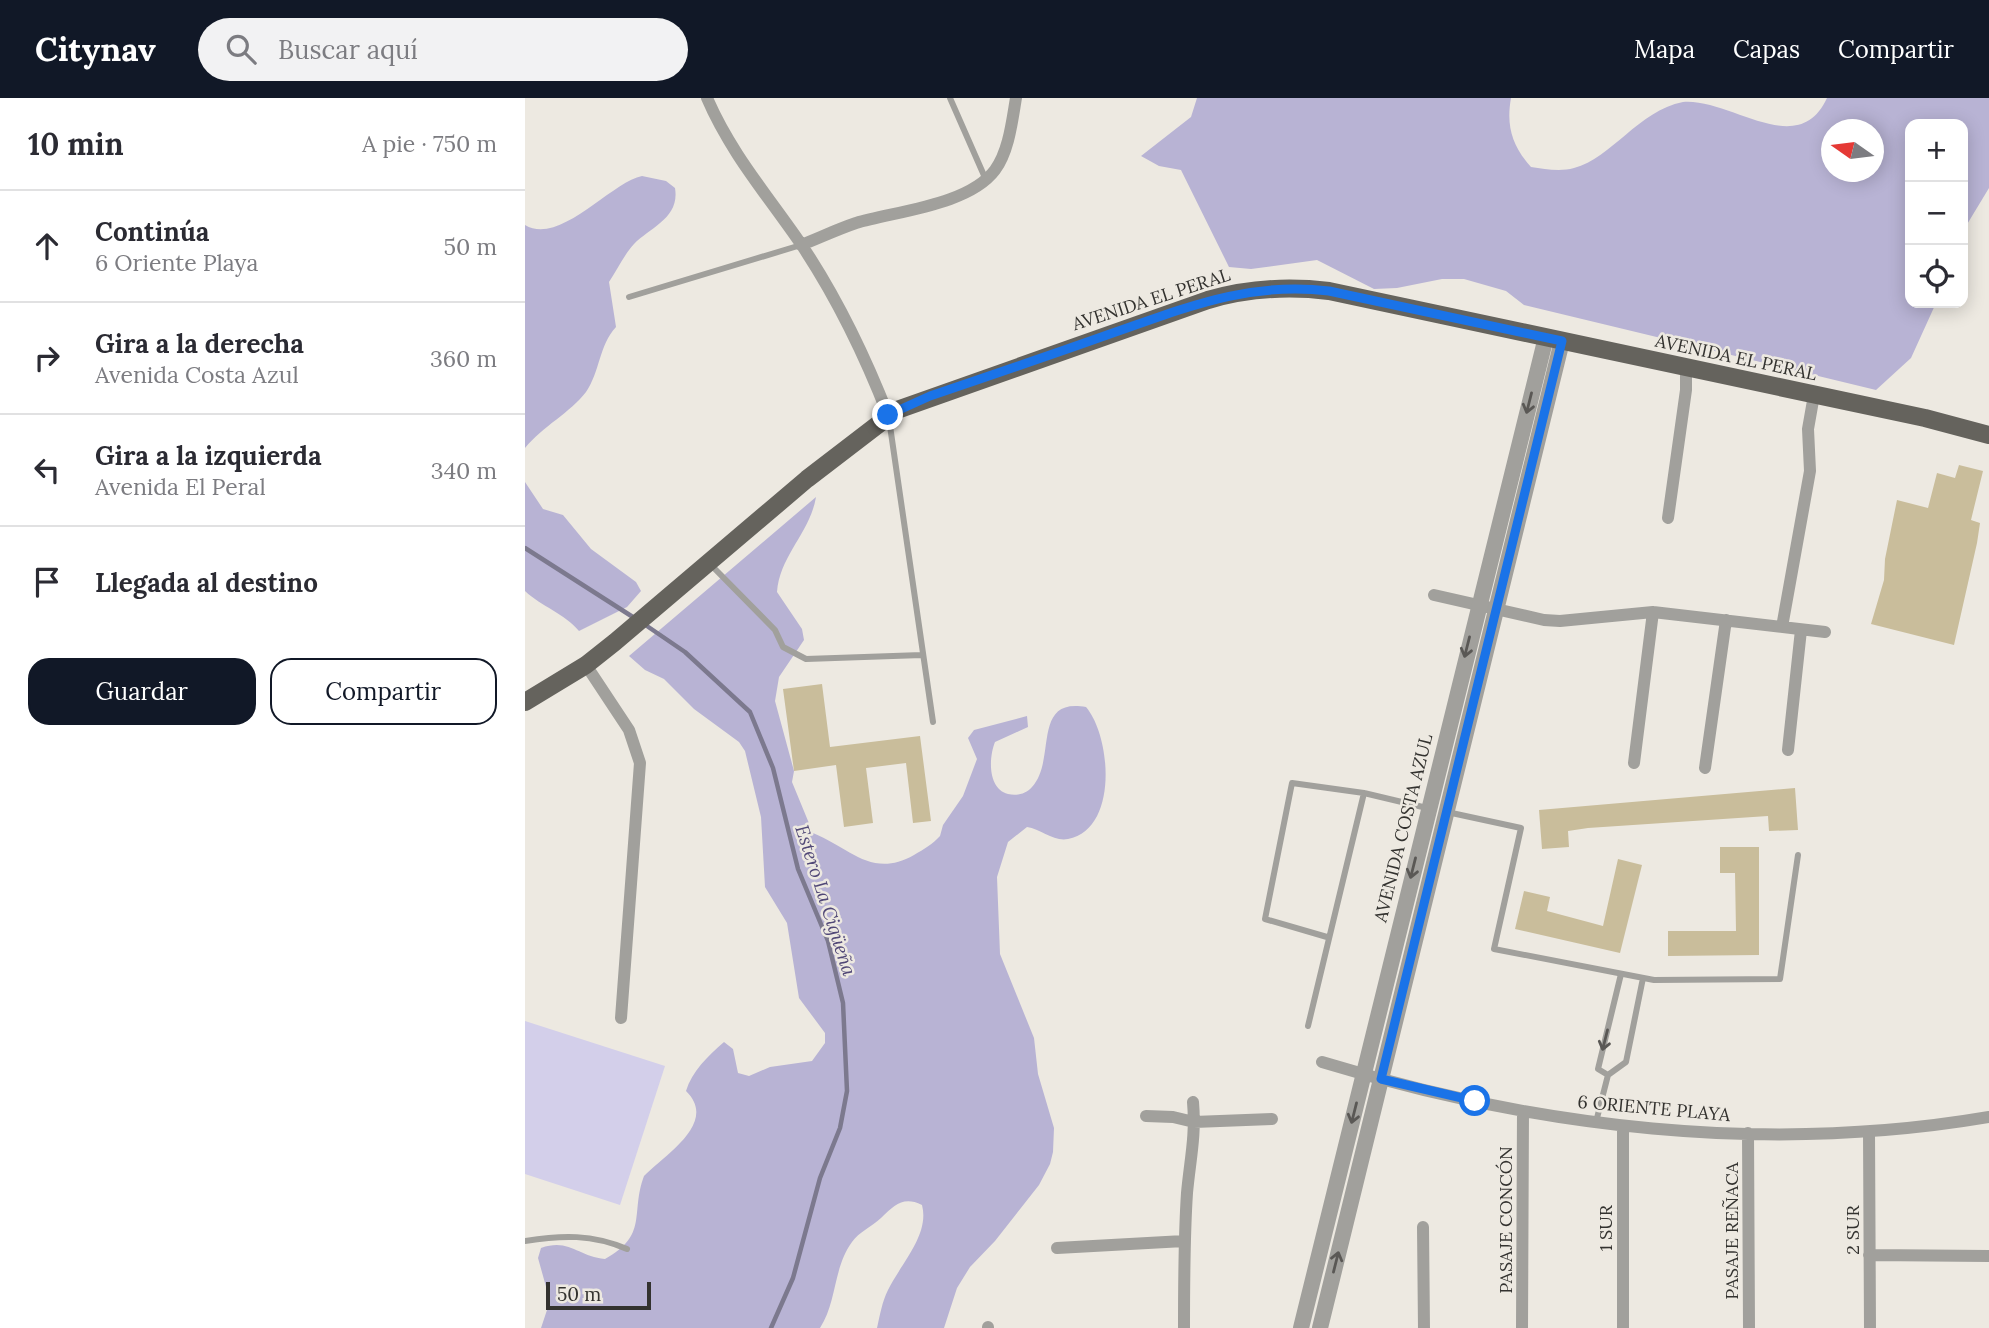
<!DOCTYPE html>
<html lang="es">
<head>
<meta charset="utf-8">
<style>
  body { margin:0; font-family:Lora,serif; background:#f2f2f3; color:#2b2b33 }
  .controls { position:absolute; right:21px; top:21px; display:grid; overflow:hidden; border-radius:14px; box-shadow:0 4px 18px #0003 }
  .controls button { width:63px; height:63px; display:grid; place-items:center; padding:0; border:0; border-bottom:2px solid #e1e1e2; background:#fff; color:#2b2b33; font:35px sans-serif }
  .compass { position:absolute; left:1296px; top:21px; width:63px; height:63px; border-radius:50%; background:#fff; box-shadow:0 4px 18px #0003; rotate:284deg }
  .scale { position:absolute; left:21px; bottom:18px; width:105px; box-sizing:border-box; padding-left:7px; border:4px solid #33322f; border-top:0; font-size:19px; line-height:24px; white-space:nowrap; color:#33322f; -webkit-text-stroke:5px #ede9e1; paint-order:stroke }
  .stop { position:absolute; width:21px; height:21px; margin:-16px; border:5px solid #1a73e8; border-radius:50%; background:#fff }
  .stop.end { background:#1a73e8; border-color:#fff; box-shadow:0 2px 7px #0008 }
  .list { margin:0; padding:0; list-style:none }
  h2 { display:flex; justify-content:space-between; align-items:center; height:91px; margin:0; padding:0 28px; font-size:30px }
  h2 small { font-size:23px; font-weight:400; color:#7c7c81 }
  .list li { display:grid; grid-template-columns:46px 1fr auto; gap:21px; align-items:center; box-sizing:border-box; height:112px; padding:0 28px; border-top:2px solid #e1e1e2 }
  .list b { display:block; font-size:26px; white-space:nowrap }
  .list p { margin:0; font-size:23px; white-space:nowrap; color:#7c7c81 }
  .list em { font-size:23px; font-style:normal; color:#7c7c81 }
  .actions { display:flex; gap:14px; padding:21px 28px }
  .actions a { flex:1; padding:16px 0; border:2px solid #111827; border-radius:21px; text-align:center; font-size:24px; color:#111827 }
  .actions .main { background:#111827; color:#fff }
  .icon { flex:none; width:38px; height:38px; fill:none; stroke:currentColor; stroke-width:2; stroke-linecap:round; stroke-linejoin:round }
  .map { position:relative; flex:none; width:1464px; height:1230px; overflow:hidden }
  header { display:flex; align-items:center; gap:42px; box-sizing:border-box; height:98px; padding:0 35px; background:#111827; color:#fff }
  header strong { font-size:33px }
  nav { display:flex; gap:38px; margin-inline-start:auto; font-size:24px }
  .search { width:490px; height:63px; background:#f2f2f3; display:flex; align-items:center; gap:18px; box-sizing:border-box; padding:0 24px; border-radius:38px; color:#7c7c81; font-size:26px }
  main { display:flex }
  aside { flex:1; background:#fff }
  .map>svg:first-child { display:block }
</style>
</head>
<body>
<header>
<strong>Citynav</strong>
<div class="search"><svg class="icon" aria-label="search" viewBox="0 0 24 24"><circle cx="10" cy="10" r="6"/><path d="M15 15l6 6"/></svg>Buscar aquí</div>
<nav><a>Mapa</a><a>Capas</a><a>Compartir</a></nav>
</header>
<main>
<aside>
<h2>10 min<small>A pie · 750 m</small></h2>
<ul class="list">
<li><svg class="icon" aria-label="ahead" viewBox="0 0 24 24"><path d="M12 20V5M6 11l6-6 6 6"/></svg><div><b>Continúa</b><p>6 Oriente Playa</p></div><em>50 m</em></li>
<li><svg class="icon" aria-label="right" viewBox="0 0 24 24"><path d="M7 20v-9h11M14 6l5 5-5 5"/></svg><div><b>Gira a la derecha</b><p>Avenida Costa Azul</p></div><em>360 m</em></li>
<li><svg class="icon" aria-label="left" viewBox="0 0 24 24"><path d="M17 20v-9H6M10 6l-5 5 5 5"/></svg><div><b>Gira a la izquierda</b><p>Avenida El Peral</p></div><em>340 m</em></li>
<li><svg class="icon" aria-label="arrive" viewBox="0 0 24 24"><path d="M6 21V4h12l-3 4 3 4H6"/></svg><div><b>Llegada al destino</b></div></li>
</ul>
<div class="actions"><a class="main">Guardar</a><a>Compartir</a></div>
</aside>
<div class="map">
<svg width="1464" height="1230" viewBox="0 0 1464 1230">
  <rect width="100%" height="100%" fill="#ede9e1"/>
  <!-- green -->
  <path fill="#d3cfea" d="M0,923l140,45 -45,139 -95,-31z"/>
  <!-- forest -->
  <path fill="#b8b3d4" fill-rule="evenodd" d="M672,0h314c-5,28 1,48 20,69 14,2 29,5 43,1 38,-10 64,-57 109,-66 48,-4 115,59 144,-4h162v90l-26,43v-107h-53v179h26l-25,55 -35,32 -352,-85 -18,-14 -42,-12h-22l-45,9 -23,1 -57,-29 -66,9 -22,-2 -48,-97 -22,-4 -18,-10 50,-39zM1307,32h42v42h-42z
    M117,78l24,5 9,7c5,30 -24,39 -41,56 -10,11 -17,26 -25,38l7,45c-17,18 -16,45 -30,65 -16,21 -43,34 -61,56v-223c35,21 86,-43 117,-49z
    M0,384l18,27 20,6 28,34 45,33 5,9 -14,16 -48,24c-15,-18 -37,-24 -54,-40z
    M291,399c-6,36 -36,58 -39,95l25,37 2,11 -25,37 -4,24 19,70 -2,11 21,51c37,15 59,46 101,22 10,-6 19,-11 26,-19l3,-11 20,-29 14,-37 -9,-21 6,-8 53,-14 1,11 -33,15c-6,15 -8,46 13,52 9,2 18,0 24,-7 25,-27 -1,-90 54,-80 25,29 33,122 -18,132 -14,3 -27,-10 -41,-12l-19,15 -11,35 3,77 34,84 4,36 16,54 -1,24 -3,12 -11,21 -44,56 -25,26 -13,21 -13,40h-67c3,-13 5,-26 11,-38 12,-25 42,-55 34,-85 -19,-9 -27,0 -41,13 -10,9 -22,14 -29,24 -19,26 -15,60 -32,86h-279l9,-27 -12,-43 3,-10c29,-10 37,9 64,11 44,-24 25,-46 39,-83 20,-21 75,-53 42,-85 6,-20 22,-35 38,-49l9,7 5,24 11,3 21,-9 42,-6 13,-18v-10l-26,-35 -12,-75 -22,-36 -4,-70 -16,-66 -6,-9 -45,-33 -30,-30 -19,-9 -16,-14z"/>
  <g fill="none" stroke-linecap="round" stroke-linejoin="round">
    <!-- stream -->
    <path stroke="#7c798e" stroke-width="4.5" d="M0,450l111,71
      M119,526l41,28 65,60 23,56 25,101 30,72 15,62 4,88 -7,37 -20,50 -27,100 -22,50"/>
  </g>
  <!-- building -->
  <path fill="#c9bd9b" d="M1434,367l24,6 -12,49 9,3 -3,20 -23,102 -83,-21 13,-44 1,-21 12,-59 31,8 9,-35 18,5z
    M297,586l8,63 90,-11 11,85 -18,2 -7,-60 -40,5 7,55 -29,4 -8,-62 -42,6 -11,-82z
    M1270,690l3,42 -29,1 -1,-15 -180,12 -20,3 1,16 -27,2 -3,-39z
    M1195,749h39v108l-91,1v-25h68l-1,-58h-15z
    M1093,761l24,6 -22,88 -105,-24 9,-38 26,6 -3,14 56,15z"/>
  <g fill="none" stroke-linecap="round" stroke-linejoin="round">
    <!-- service -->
    <path stroke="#a1a09c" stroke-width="6" d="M425,0l36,82
      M104,199l172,-52
      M364,321l44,303
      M185,466l65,66 8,17 23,12 116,-4
      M922,714l74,16 -27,121 160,31 126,-1 18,-124
      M802,839l-62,-18 27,-136 72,10 63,15
      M1096,876l-23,95 10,6 18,-13 17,-84
      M783,928l56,-233
      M1071,1024l12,-47
      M0,1143c37,-6 67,-7 102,8"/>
    <!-- minor -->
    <path stroke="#a1a09c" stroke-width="12" d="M182,0c24,56 62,99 96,149 35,53 62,109 85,168
      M276,147c18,-7 37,-16 55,-22 41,-12 113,-18 139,-53 14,-19 17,-49 21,-72
      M1143,420l18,-128v-21
      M909,497l110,25 16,1 93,-9 172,20
      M1257,529l28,-156 -2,-42 6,-34
      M61,567l43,65 11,33 -19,255
      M1263,652l13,-120
      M1109,665l19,-151
      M1180,670l21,-148
      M797,964c215,66 444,93 667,55
      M621,1018l27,1 21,5 78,-3
      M1098,1029v201
      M1344,1034l1,196
      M1223,1035l1,195
      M898,1129l1,101
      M532,1150l127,-7
      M1344,1157l120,1
      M463,1230v-1
      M659,1230c0,-45 0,-90 3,-135 3,-33 9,-57 6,-91
      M997,1230l1,-217"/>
    <!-- tertiary -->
    <path stroke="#a1a09c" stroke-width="16" d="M776,1230l245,-991
      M795,1230l242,-987"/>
    <!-- primary -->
    <path stroke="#65635d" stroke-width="18" d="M0,604l61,-37 29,-23 192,-163 90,-69 311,-110c41,-12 79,-14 121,-9l596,127 64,17"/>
  </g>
  <!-- one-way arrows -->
  <defs><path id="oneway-shaft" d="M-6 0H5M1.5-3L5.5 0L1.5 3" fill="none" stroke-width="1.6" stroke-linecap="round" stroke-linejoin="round" transform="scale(1.75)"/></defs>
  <g stroke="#5a5855">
    <use href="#oneway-shaft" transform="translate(1004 305) rotate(104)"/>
    <use href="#oneway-shaft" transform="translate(942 549) rotate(104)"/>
    <use href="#oneway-shaft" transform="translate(888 770) rotate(104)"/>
    <use href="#oneway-shaft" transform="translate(1080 942) rotate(104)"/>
    <use href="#oneway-shaft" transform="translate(829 1015) rotate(104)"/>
    <use href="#oneway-shaft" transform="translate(811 1164) rotate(-76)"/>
  </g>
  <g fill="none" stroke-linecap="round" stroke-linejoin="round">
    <!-- route -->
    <path stroke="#1a73e8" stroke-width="9" d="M363,317l42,-19c59,-20 118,-40 177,-61 76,-26 139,-54 222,-44l233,50 -181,738 94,22"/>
  </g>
  <g text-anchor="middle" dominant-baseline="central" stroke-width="5" stroke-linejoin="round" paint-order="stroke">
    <!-- street labels -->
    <g font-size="18" fill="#33322f" stroke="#ede9e1">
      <text transform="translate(626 201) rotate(-18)">AVENIDA EL PERAL</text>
      <text transform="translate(1211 259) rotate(12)">AVENIDA EL PERAL</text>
      <text transform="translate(878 730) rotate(-76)">AVENIDA COSTA AZUL</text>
      <text transform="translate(1129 1010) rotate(5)">6 ORIENTE PLAYA</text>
      <text transform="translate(980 1122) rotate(-90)">PASAJE CONCÓN</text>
      <text transform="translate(1080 1130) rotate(-90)">1 SUR</text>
      <text transform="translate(1327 1132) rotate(-90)">2 SUR</text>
      <text transform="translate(1206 1133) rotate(-90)">PASAJE REÑACA</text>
    </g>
    <!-- water labels -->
    <g font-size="19" font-style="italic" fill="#514877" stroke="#ede9e1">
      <text transform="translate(301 802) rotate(72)">Estero La Cigüeña</text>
    </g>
  </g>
</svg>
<div class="controls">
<button>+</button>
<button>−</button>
<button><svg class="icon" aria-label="locate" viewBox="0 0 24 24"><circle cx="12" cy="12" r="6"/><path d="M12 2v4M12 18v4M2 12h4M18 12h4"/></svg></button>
</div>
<svg class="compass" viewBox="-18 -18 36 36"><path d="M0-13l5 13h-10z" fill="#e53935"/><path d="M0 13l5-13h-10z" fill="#7c7c81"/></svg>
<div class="scale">50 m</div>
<div class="stop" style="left:950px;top:1003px"></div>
<div class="stop end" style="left:363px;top:317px"></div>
</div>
</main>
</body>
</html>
